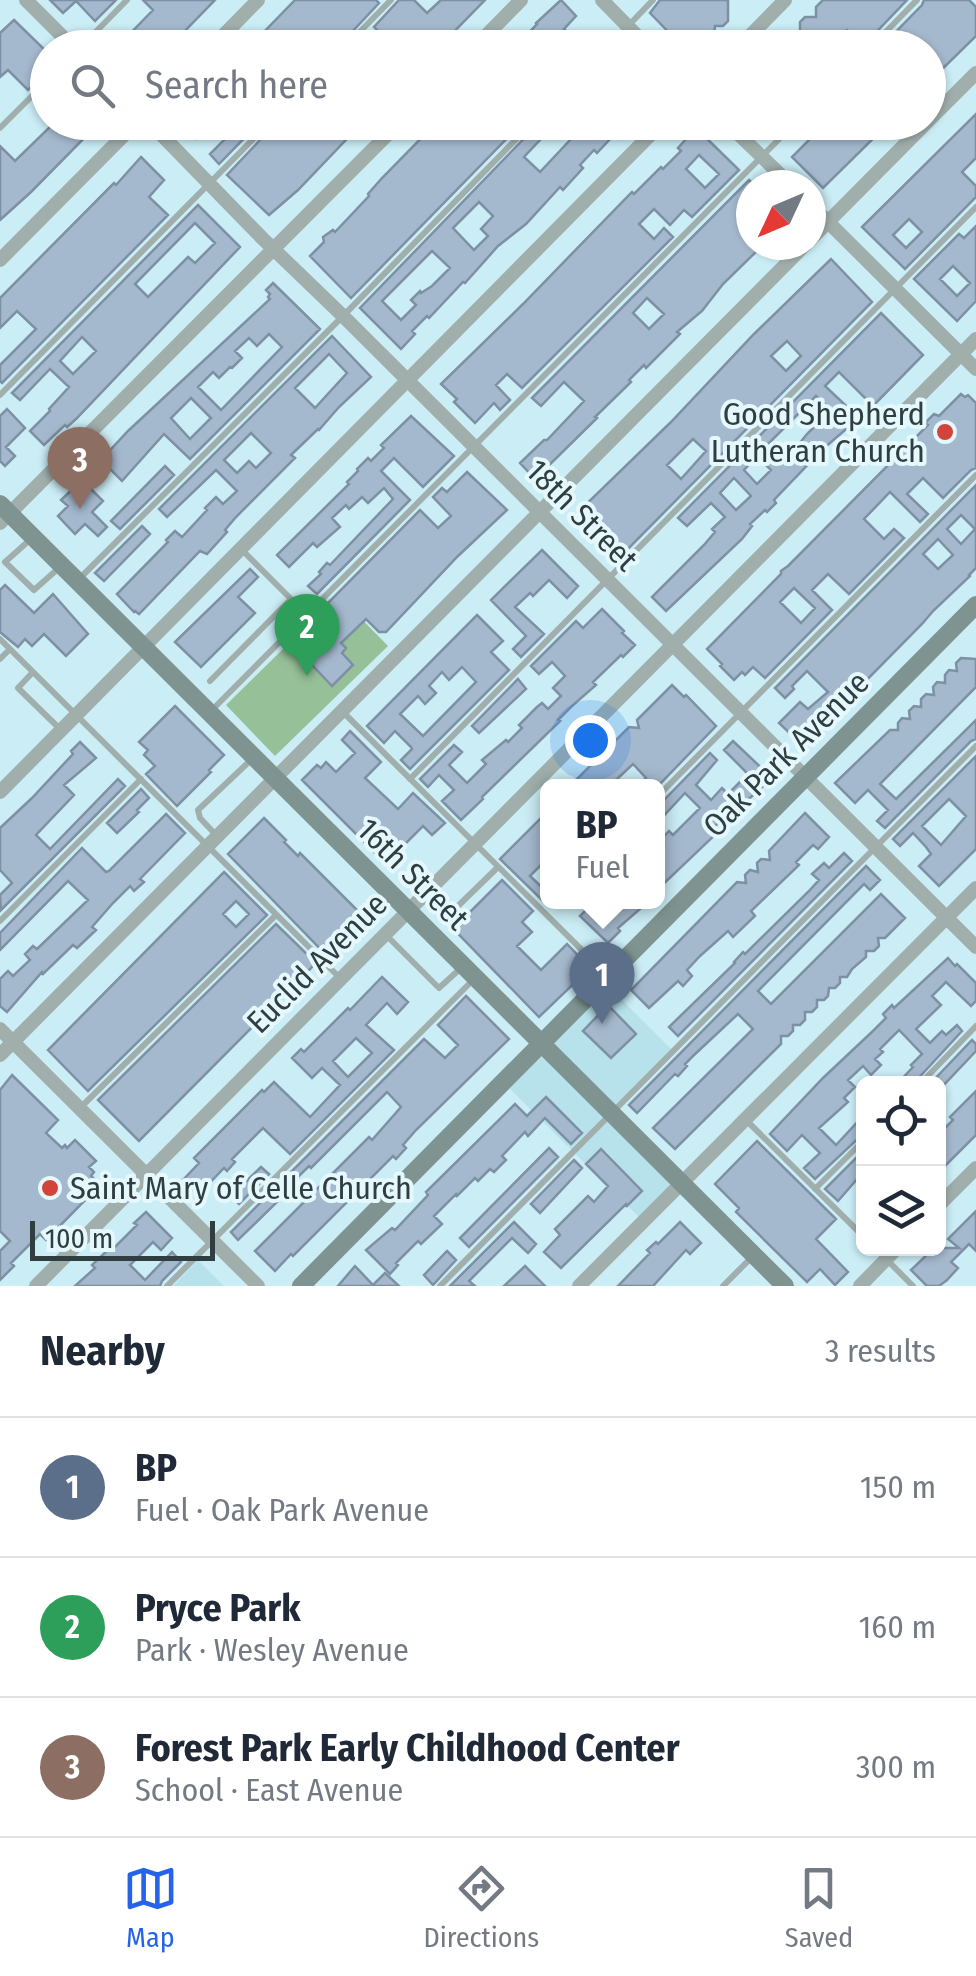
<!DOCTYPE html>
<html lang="en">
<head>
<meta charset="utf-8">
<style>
  body { margin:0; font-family:"Fira Sans Condensed",sans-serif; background:#f2f2f3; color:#1f2937 }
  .controls { position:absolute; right:30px; bottom:30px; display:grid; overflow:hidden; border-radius:15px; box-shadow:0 2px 8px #0004 }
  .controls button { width:90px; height:90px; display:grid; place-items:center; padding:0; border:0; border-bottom:2px solid #e0e1e3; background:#fff; color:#1f2937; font:50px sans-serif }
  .compass { position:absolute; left:736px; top:170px; width:90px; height:90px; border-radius:50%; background:#fff; box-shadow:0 2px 8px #0004; rotate:226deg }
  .scale { position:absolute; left:30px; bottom:25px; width:185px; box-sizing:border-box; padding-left:10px; border:5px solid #313e41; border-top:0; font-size:28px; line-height:35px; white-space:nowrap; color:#313e41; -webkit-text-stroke:8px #e4f8fd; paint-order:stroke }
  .you { position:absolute; left:590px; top:740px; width:35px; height:35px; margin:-25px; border:8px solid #fff; border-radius:50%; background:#1a73e8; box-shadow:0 0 0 15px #1a73e833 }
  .badge { display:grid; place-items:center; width:65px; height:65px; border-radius:50%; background:#2563eb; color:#fff; font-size:32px; font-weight:700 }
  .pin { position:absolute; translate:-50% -82px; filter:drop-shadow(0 2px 5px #0008) }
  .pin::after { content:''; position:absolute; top:52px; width:35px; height:30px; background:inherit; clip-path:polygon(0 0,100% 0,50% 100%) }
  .popup { position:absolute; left:540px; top:779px; width:125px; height:130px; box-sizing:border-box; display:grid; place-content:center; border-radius:15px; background:#fff; filter:drop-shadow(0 2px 8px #0005); font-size:32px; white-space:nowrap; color:#747a83 }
  .popup b { font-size:38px; color:#1f2937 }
  .popup::after { content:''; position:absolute; left:50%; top:100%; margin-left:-20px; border:20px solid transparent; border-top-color:#fff }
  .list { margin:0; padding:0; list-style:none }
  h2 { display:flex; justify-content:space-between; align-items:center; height:130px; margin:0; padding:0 40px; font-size:42px }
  h2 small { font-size:32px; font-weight:400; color:#747a83 }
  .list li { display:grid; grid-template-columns:65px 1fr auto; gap:30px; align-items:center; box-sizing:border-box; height:140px; padding:0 40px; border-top:2px solid #e0e1e3 }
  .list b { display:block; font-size:38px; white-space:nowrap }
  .list p { margin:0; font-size:32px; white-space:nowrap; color:#747a83 }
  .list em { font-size:32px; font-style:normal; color:#747a83 }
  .icon { flex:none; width:55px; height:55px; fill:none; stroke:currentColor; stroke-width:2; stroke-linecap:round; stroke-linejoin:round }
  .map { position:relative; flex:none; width:976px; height:1286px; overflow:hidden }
  .search { position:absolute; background:#fff; box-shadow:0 2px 8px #0004; left:30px; right:30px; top:30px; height:110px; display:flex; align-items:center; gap:25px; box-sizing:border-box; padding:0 35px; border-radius:55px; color:#747a83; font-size:38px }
  .sheet { height:550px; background:#fff }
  nav { display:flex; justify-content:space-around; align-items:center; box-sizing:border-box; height:140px; border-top:2px solid #e0e1e3; background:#fff; font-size:28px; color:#747a83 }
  nav a { display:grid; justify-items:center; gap:5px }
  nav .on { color:#2563eb }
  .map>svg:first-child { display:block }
</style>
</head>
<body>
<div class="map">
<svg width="976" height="1286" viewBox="0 0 976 1286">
  <rect width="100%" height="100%" fill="#cbedf6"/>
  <!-- built -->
  <path fill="#b7e2ec" d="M605,983l70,70 -60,61 69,69 -39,40 -140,-139z
    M198,1260l26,26h-51z"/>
  <!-- green -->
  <path fill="#96c098" d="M338,595l50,51 -113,110 -49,-51z"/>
  <!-- building -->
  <path fill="#a5b9ce" stroke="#7d90a4" stroke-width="2.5" fill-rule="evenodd" d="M50,0h66l-21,21 -19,-20 -13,12z
    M143,0h72l-38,39 -2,-1 -10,10h-64l-6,-6 9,-9 13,14 36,-37z
    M295,0h81l3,3 -42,45h-83l11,-11 -3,-3z
    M399,0h15l13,13 14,-13h44l-47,48h-43l-21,-21z
    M561,0l15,16 -12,13 6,6 -12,13h-44l23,-24 -1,-1z
    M660,0h68v21l-5,5h-8l-1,9 -15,13h-15l-34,-35z
    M823,0h84l-44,46 -16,-16 -19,18h-43v-11l5,-4 10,-1v-10l5,-5h11v-10z
    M924,0h45l7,7v29l-48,47v-35h-7l-12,-12 -12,12h-17l42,-43z
    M14,20l34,33v18l-20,19 -20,-20 -8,7v-44z
    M976,114v44l-14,14 14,14v11l-71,72 -43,-42zM909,219l13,13 -16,16 -13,-13z
    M55,122h45l-69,70 -31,28v-74l15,15z
    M181,122h79l-41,42 -9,-10 14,-14 -14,-15 -14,14z
    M277,122h86l-65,68 -29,25 -42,-40z
    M437,122h86l-172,176 -41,-42 14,-14 -1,-5 10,-7 2,2 34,-36 -1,-2 14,-16z
    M540,122h17l-33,35 16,15 47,-50h39l-29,31 -3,-3 -14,15 3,3 -20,22 -3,-3 -34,37 -28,22 -33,37 -2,-1 -34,36 -2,-2 -15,15 3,3 -14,15 -41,-41zM479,202l14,14 -12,13 7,7 -14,14 -21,-22zM432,251l18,17 -18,18 -11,7 -1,-2 -9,9 5,5 -15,15 -19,-19z
    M811,122h79l-67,66 -31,-31 27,-27z
    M696,128l43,42 -47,47 -8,-7 -14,15 -16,-16 -15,15 15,15 10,-11 9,9 -151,151 -15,-14 -11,11 14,15 -10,10 -6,-7 -19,20 -21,-21 3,-3 -16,-15 82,-80 109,-112 2,2 27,-27 2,2 18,-18 -3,-3zM699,155l20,19 -14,14 -19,-19z
    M141,157l23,23 -15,17 19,18 -166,168 -2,-2v-16l36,-36 -19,-18 -17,17v-30l114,-115 2,2z
    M749,180l2,2v63h12l-40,39 -21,27 -25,21 3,2 -34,34 -2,-3 -15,15 2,2 -36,35 2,1 -62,61 -15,-16 24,-23h3l37,-39 -20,-19 -23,24 -9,-8zM647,298l17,16 -15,15 -16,-16z
    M198,205l42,42 -164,172 -9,8 -2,-2 -21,20 -14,-14 20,-20 -1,-2 20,-22 -19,-18 -30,31 -8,-7zM195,223l20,20 -20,20 -7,-6 -40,40 -13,-13zM82,337l14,14 -23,23 -13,-13z
    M976,226v75l-19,20 -43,-42 45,-45 5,4zM953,266l17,17 -13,13 -17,-17z
    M831,259l41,43 -255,258 -46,-41 100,-97 83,-88zM787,341l14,15 -15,15 -15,-15zM693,439l13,12 -25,28 -14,-14z
    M273,283l47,46 -130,130 -26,-25 -42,47 -21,-21 27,-29 142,-132 -2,-2 2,-3 -4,-4zM269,334l13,13 -61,63 -23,-23 15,-15 6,6 11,-11 2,1 10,-10 -7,-7 14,-13 8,8zM191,398l20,20 -21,21 -19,-21z
    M881,313l42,42 -50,51 -34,-34 -14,14 34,32 -36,31 -49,51 2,3 -9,9 -2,-2 -15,14 2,2 -10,13 -76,72 -14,-14 52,-52 11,-13 -3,-3 13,-12 -14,-14 -24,23 -9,-8zM816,396l15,14 -24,24 -8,10 4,3 -17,17 -19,-19zM757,456l14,14 -14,14 -13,-14zM734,478l17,18 -15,14 -16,-17z
    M332,336l39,41 -32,30 -20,23 -1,-1 -27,26 4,3 -59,59 -11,13 2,2 -20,22 -7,-3 -61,63 -4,-3 -1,1 -17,-18 51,-52 -2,-2 9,-9 7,6 25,-27 -2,-2 11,-11 7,7 14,-13 -21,-21 -49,47 -8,-8zM329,354l18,19 -32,35 -20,-20zM251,433l20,20 -15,15 -7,-7 -12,12 -13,-13z
    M961,394l4,3 3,-2 8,8v65l-5,2 -28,28 -20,-20 -16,16 21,20 -8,8 -30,-30 -26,27 20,20 10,-10 10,9 -55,56 -21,-20 -16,16 20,20 -67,68 -12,-11 -8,8 -3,-3 -8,8 -14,-14 2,-2 -15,-15 74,-75v-3l7,-5 140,-141 -3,-2 9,-9 5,2zM794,588l21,20 -14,15 -21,-21z
    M7,409l18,19 -19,19 9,9 -10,10 -5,-5v-45z
    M411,416l43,40 -31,31 -29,-29 -13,13 29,29 -93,94 -9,-8 13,-12 -2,-2 8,-9 3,2 63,-66 -9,-11 -16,15 -6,-6 -13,12 -3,-4 -14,13 8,9 -23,20 -4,-4 -24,24 -12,-12 72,-71 -2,-2 11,-11 -1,-2 11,-11 3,3 13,-13 -3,-3z
    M165,466l9,9 -54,54 -9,-8z
    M467,472l40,38 -49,46 -72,76h-7l-13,-13 -25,24 5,5 -4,5 11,12 -21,21 -40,-42 38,-37 -3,-3 93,-94 18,18 13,-12 -18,-19 9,-9 5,4z
    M82,480l21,21 -11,11 15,15 -9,9 -13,-12 -10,10 -17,-18 10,-10 -7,-6z
    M976,485v83l-7,7 1,1 -37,35 -11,13 -77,78 -2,-3 -44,43 -20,-19 21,-21 8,7 20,-17 -21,-21 -15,15 2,3 -9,9 -10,-10zM961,515l14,14 -14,15 -14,-15zM938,539l15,16 -15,14 -15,-15z
    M142,526l8,8 -46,47 -9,-8z
    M542,550l36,36 -11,12 -18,-18 -16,16 -3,-3 -15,14 29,27 -23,23 -8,-8 13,-13 -35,-36z
    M250,569l8,8 -20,20 17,16 -54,54 -26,-25z
    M5,585l29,28 19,-19 35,40 -22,22 -22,-22 -12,12 -7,-7 -7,8 -18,-15v-42z
    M602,609l22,22 -2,2 13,12 -12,12 -2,-2 -28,27 3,3 -24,21 -14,14 2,1 -78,76 1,2 -22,21 -19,-19 12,-11 -15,-15 -11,12 -8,-8 34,-34 8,7 -13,13 18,18 19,-19 -4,-4 24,-20 2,2 14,-14 -3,-3 18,-18 5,-4 6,6 13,-13 -8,-8 12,-12 -13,-14 -13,12 -8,-8 45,-45 7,7z
    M477,615l26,26 -12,11 18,18 -99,99 -9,-9 11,-11 -1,-2 -16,-16 -11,12 -17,-17zM462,667l14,15 -53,54 -23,-22 18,-18 7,8 11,-11 -7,-7 13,-14 7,8z
    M961,658l15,1v28l-96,97 16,15 80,-79v19l-5,2 -86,87 -8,-7 11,-11 -20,-20 -13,13 -20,-20 55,-53h8v-7l4,-5 8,1 -1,-8 5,-5 7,1v-8l5,-5 8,1 -1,-8 4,-5 8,1v-8l4,-5 8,1 -1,-8z
    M518,679l8,10 -47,44 -7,-7z
    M672,685l12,12 2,-2 30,31 -58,60h-20l8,-8 -13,-14 -16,15 8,7h-55l59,-59 10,1 -2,-8z
    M175,706l49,49 -15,15 2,2 -34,34 -31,-32 9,-8 -11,-11 4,-5 -9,-8z
    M350,731l31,31 -16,16 33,31 15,-16 32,30 -13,12 -9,-9 -30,30 3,2 -8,8 -86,-86 15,-15 4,3 5,-6 10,10 19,-19 -13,-13z
    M733,741l39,37 -41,37 -2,-3 -15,15 4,5 -61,58v-38l7,-7 -4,-5 9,-9 4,4 27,-27 -15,-15 -28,30v-19l5,-2 48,-49 7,7 -21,25 15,15 11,-12 6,6 20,-20 -24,-24z
    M80,742l16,16 -32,27 10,10 -38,40 14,14 68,-70 7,7 -124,124 -1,-15 12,-12 -12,-13v-42l32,-30 41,-44 -2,-3z
    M976,756v93l-37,37 -20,-20 12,-12 -5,-7 -13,-14 -13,13 -7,-7zM949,799l17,17 -25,29 -19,-19z
    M141,789l8,9 -12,12 2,2 -22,21 -10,-10z
    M547,812v47l-17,17 17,16v5l-4,4 -43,-42z
    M805,813l24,24 -11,12 -5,-4 -17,17 3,3 -48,46 4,5 -22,21 -5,-6 -28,25 -13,14 5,6 -9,10 -5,-5 -29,27 -18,-18 106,-108 9,1 -1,-8 5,-5 8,2 -1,-9 4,-4 9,1 -1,-9z
    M166,814l19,19 -45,46 4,3 -10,9 -4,-5 -17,17 -21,24 4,3 -19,18 -4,-3 -30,29 -1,-2 -35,40 -7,-6v-27l8,-8 5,5 17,-16 -5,-6 8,-8 4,3 51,-49 -20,-19 -68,69v-17l82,-85 24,24 3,-1z
    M264,818l22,22 -2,2 14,14 2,-3 70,70 -38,38 -104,-107z
    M844,853l8,8 -174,175 -9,-9 66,-64 -1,-1 9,-10 2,2 63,-62 11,-12 -7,-6 12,-11 5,5z
    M866,866l14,14 -10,10 -6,-6 -106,107 13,13 110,-110 24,24 -20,20h-7l1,8 -5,5h-8v6l-14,12 -5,8h-7v6l-5,5h-6l-1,8 -4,4h-7v7l-5,5h-7v8l-5,5h-7v6l-5,5h-7v8l-106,105 -22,-21 100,-99 -15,-15 -45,42 -8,8 2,2 -9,10 -3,-2 -38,39 -8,-8z
    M224,872l43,43 -179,176 -40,-41zM236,901l13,13 -13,13 -13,-13z
    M502,880l31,31 -11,11 10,10 -15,14 24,24 26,-26 23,24 -51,49 -101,-104 11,-10 5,8 10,7z
    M609,902h39l-30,26 2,3 -12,12 -28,-27 13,-13 7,7z
    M276,924l40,39 -177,178 -41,-41z
    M948,958l7,8 2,-2 19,19v18l-5,5 -25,-24 -14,14 9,9 -25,24 14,14 12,-12 4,4 11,-10 5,6 -49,53h-16l16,-17 -2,-2 11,-11 -23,-24 -19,19 3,3 -8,7 6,6 -10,10 -8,-9 -15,14 7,7 -11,11 4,4 -29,26 17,17 28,-30v18l-49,46 -11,-11 16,-15 -18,-18 -15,16 -17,-17 53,-56 51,-48 12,-12 -3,-4 9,-9 2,3z
    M382,977l26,25 -11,12 -10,-11 -21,22 28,25 -104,104 -27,-26 -31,31 3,3 -8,9 -3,-3 -26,27 -15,-15 16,-17 -5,-5 68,-68 2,2 10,-10 36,35 30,-32 -18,-17 -10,10 -20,-20 9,-9 3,3 44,-44 2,2zM356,1038l16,15 -24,24 -15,-16z
    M466,996l43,43 -93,91 -13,15 3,3 -10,11 -3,-3 -100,100 -2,-2 -16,17 -20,-20 114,-114 3,3 29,-33 -14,-15 -76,76 -2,-2 -14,14 -6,-6 135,-135 21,19 13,-13 -20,-20z
    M608,1005l28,29 -25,24 -28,-27z
    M972,1040l4,4v7l-38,40v-7h-8z
    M12,1075l46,45 -12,13 16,15 3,-3 2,3 8,-8 21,21 -7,6 5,5 -3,4 9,9 -54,55 -6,-6 -29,29 3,3 -14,14v-29l10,-10 -10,-10v-141z
    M976,1091v44l-38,38v-38l15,-15 -3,-3z
    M546,1097l36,36 -11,11 -26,-26 -17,18 -3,-4 -23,24 4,4 -12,12 -4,-3 -12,12 -3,-3 -18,18 -1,-2 -22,22 8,8 -21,20 -3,-3 -22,22 2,2 -8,9 -24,-24 26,-22 3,2 33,-35 -2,-3 89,-88 12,12z
    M757,1141l79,78 -20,20 32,33 -13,13 -15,-16 -13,13 -71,-70 3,-4 -24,-24z
    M549,1148l9,9 -89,90 -9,-9z
    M601,1149l41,42 -15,15 -1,-2 -65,64 -17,-16 16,-17 -5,-6 33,-33 6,6 14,-16 -22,-22z
    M864,1150v21l-26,30 -13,-12z
    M574,1160l8,8 -42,45 -9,-9z
    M261,1167l8,7 -30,30 -8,-8z
    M270,1193l8,8 -40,39 -7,-8z
    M976,1211v40l-7,-7 -18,18 7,6 -11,12 -8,6h-12l-16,-16 23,-22h25l-11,-9z
    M146,1212l26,26 -11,12 -8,-8 -23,23 15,15 27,-28 9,10 -19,19 -2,5h-85l20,-18 -3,-3 20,-19 2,2 23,-23 -3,-2z
    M514,1222l22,22 -8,9 -16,-15 -43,43 6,5h-25z
    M680,1222l21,21 -11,11 -4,-4 -33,36h-35l32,-33 -3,-3 9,-8 2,2z
    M447,1251l9,9 -23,25 -9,-10z
    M355,1266l18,19 12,-12 14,13h-61z
    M525,1266l20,20h-41z"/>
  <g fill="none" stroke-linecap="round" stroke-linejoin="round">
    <!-- lane -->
    <path stroke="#a1afac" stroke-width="6" d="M80,48l47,-48
      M344,48l47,-48
      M607,48l46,-48
      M870,48l47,-48
      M0,128l48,-48
      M0,395l270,-273
      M32,538l-27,24 29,28 26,-23
      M79,579l264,-263 190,-194
      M291,599l17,16
      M0,639l339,338
      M0,659l10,-10
      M33,672l-15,16 43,42
      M210,681l81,-82 -49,-49
      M212,710l584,-588
      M343,712l264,263
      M410,779l566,-572
      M657,797l319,-322
      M216,835l-16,-17 -2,-8 55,-52
      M458,906l40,-39
      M0,921l141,-142
      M385,934l54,54 23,-21
      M920,1084l56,-58
      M81,1107l195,-192
      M745,1119l119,118
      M815,1189l49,-49
      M875,1248l38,38
      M167,1286l307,-307
      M440,1286l536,-540
      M723,1286l31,-31"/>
    <!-- street -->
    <path stroke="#a1afac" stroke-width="14" d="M26,0l48,48
      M602,0l47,48
      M211,48l47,-48
      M474,48l47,-48
      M738,48l47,-48
      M928,121l48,-48
      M149,122l113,116 81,78 633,631
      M726,122l65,63
      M811,205l165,164
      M811,239l116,-117
      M0,260l137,-138
      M0,523l400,-401
      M0,792l663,-670
      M0,1029l258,257
      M0,1055l805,-810
      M938,1206l38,-38
      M36,1286l940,-947
      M579,1286l397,-398
      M860,1286l37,-38"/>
    <!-- secondary -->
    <path stroke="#7f9490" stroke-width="18" d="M0,504l785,782
      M301,1286l675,-681"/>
  </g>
  <!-- markers -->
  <g fill="#d2443a" stroke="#e4f8fd" stroke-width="4">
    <circle cx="945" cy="432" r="10"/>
    <circle cx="50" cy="1188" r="10"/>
  </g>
  <g text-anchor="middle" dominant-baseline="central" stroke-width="8" stroke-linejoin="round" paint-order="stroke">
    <!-- poi labels -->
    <g font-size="32" fill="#313e41" stroke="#e4f8fd" text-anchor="end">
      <text x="925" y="414">Good Shepherd<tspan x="925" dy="37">Lutheran Church</tspan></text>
      <text x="70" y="1188" text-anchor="start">Saint Mary of Celle Church</text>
    </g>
    <!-- street labels -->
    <g font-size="32" fill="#313e41" stroke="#e4f8fd">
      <text transform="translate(582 515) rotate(45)">18th Street</text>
      <text transform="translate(786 754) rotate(-45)">Oak Park Avenue</text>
      <text transform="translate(413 874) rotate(45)">16th Street</text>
      <text transform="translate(317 963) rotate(-45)">Euclid Avenue</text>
    </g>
  </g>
</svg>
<div class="controls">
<button><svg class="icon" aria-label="locate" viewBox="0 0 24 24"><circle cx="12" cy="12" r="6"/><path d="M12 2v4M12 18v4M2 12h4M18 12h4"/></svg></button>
<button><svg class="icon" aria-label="layers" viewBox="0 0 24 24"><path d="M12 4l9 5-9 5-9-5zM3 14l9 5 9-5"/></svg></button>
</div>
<svg class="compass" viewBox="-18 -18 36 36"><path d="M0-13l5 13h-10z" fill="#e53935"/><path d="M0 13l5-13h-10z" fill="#747a83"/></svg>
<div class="scale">100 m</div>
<div class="you"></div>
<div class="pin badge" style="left:602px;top:1024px;background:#5c6f8a">1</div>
<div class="popup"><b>BP</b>Fuel</div>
<div class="pin badge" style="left:307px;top:676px;background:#2e9e5b">2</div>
<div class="pin badge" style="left:80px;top:509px;background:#8d6e63">3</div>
<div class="search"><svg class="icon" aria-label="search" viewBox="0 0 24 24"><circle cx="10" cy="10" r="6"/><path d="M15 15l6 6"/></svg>Search here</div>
</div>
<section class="sheet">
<h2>Nearby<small>3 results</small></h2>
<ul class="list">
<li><span class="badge" style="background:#5c6f8a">1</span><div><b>BP</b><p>Fuel · Oak Park Avenue</p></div><em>150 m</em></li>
<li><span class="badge" style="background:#2e9e5b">2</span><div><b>Pryce Park</b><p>Park · Wesley Avenue</p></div><em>160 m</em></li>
<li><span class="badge" style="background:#8d6e63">3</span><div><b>Forest Park Early Childhood Center</b><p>School · East Avenue</p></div><em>300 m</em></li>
</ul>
</section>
<nav>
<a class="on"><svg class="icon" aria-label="map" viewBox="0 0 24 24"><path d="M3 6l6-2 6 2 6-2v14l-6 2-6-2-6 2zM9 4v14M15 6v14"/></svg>Map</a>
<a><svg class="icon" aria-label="directions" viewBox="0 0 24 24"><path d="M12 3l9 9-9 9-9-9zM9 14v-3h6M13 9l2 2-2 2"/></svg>Directions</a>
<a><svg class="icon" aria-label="saved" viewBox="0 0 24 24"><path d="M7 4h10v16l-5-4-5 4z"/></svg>Saved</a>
</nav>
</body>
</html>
